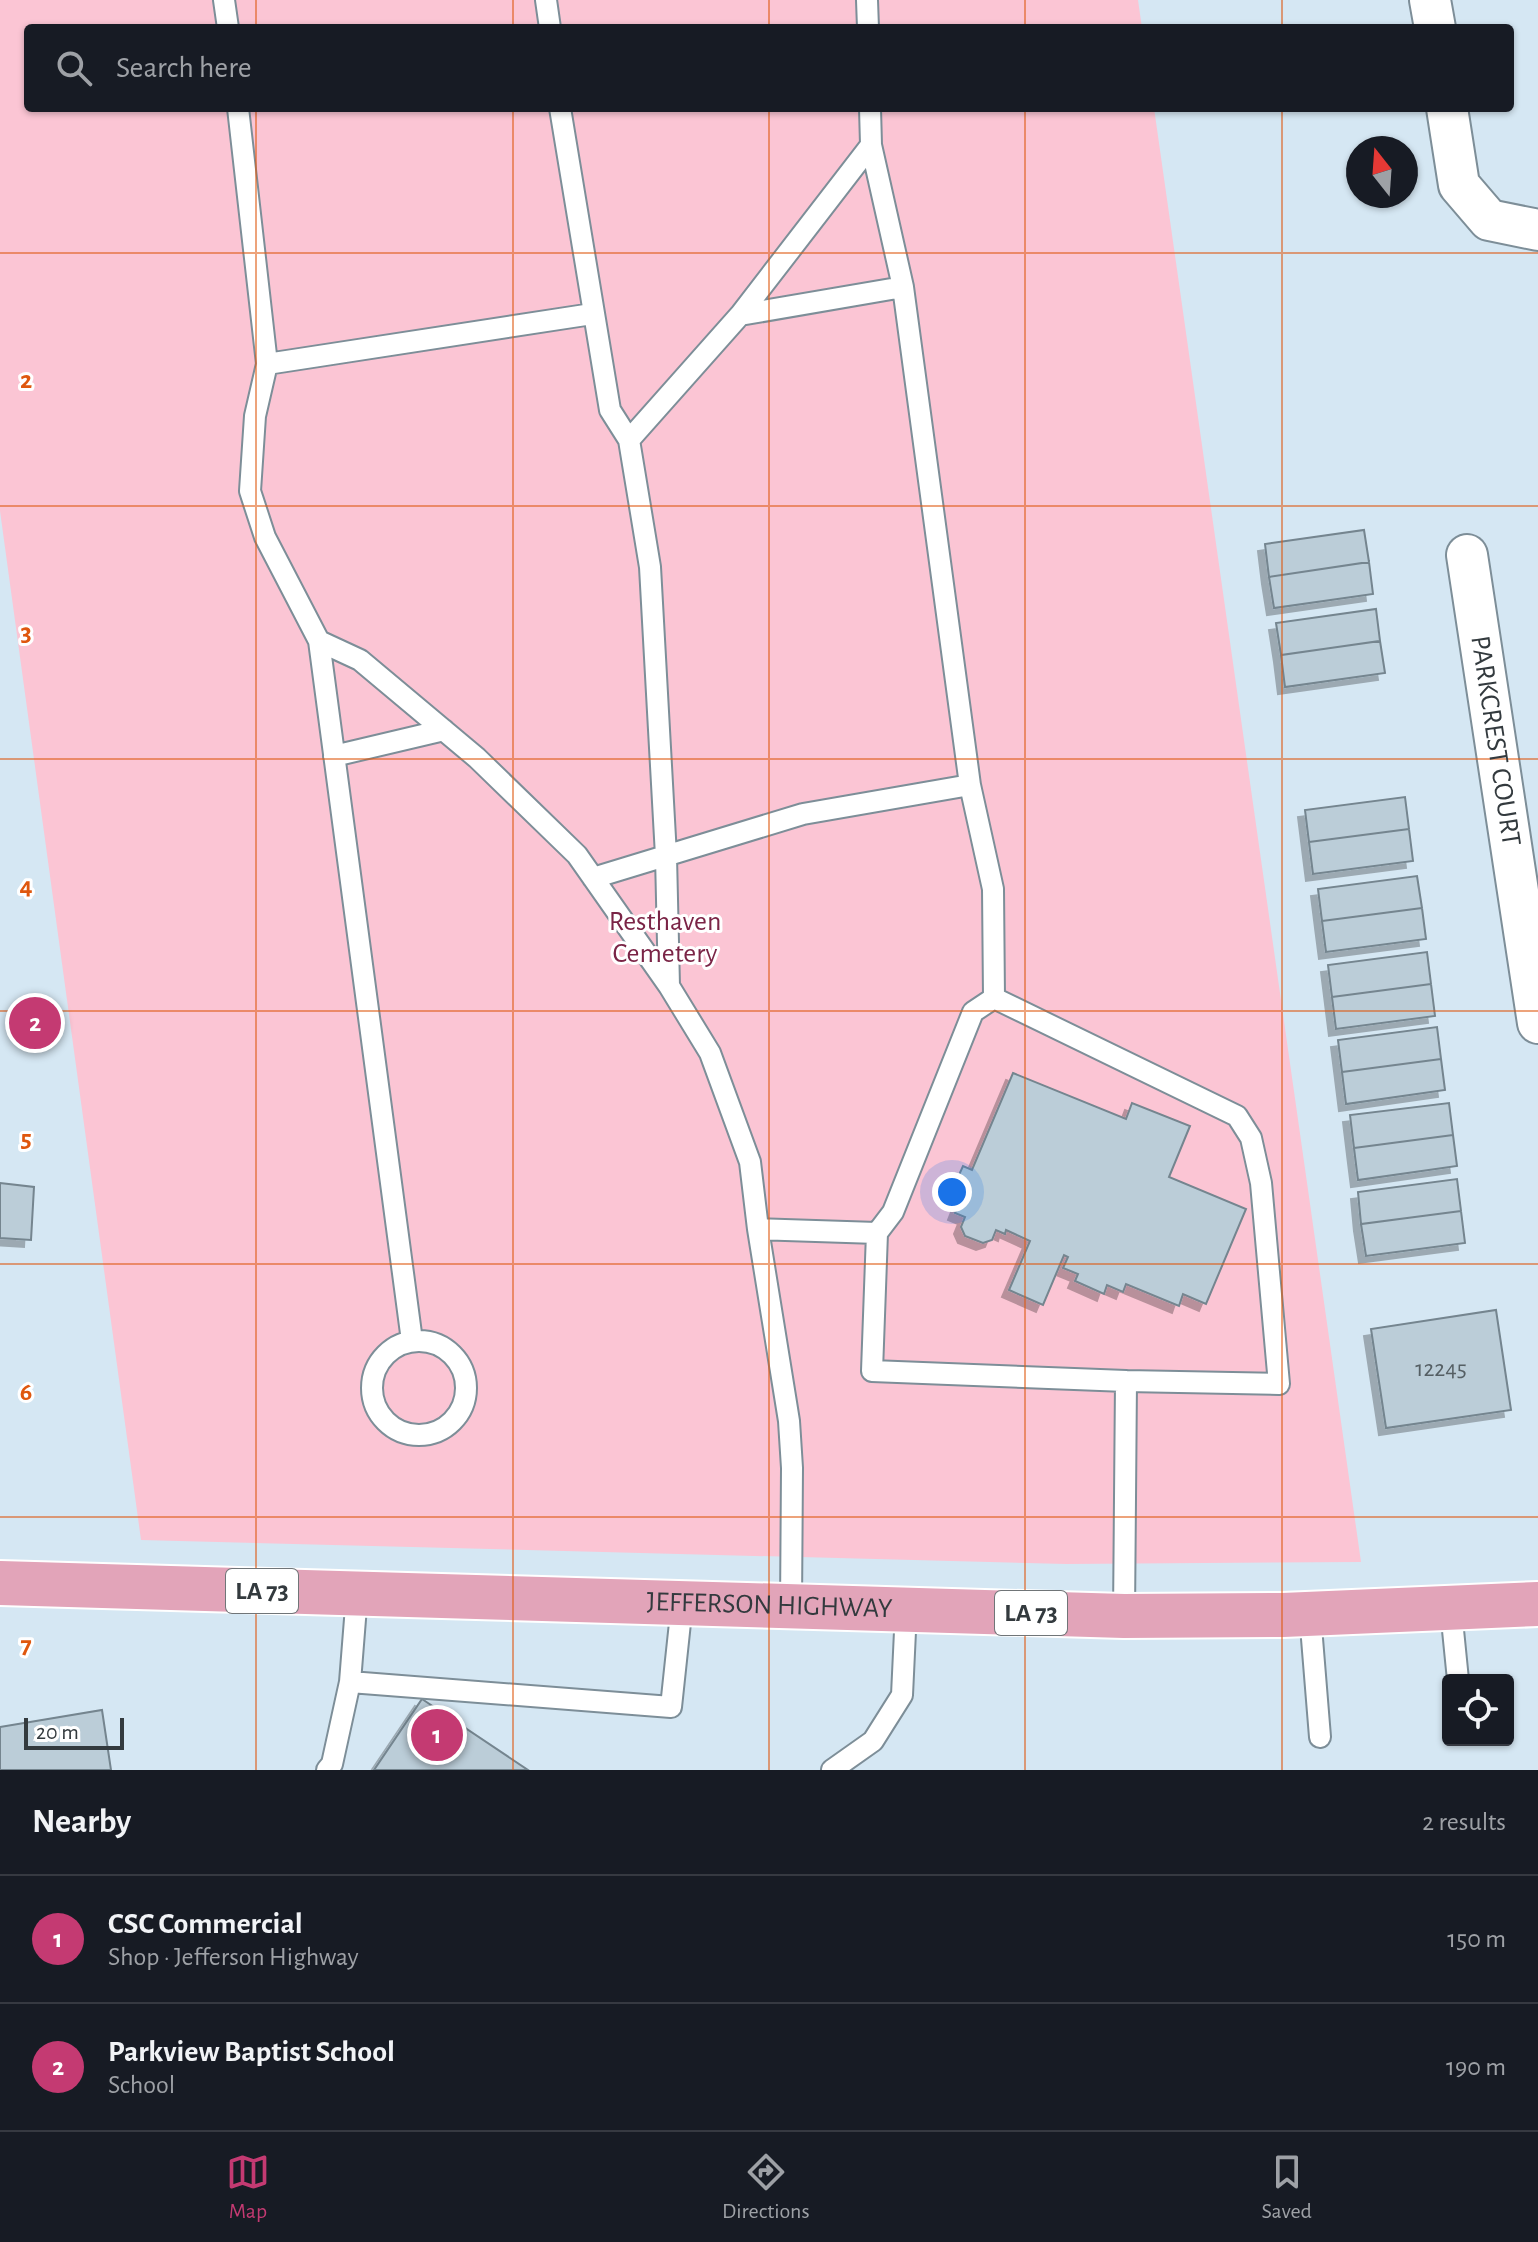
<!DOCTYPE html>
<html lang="en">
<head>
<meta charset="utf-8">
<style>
  body { margin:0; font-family:"Alegreya Sans",sans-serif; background:#242831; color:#f1f3f6 }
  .controls { position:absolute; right:24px; bottom:24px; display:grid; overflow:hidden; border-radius:8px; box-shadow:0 2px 6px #0004 }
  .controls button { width:72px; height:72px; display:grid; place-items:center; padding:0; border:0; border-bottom:2px solid #363941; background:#171b24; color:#f1f3f6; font:40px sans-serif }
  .compass { position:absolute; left:1346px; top:136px; width:72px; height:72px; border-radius:50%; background:#171b24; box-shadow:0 2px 6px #0004; rotate:343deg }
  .scale { position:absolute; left:24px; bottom:20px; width:100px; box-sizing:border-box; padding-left:8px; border:4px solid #333a3e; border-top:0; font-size:22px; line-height:28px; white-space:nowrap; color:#333a3e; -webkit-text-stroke:6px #fff; paint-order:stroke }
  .you { position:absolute; left:952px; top:1192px; width:28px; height:28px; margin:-20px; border:6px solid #fff; border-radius:50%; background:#1a73e8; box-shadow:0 0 0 12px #1a73e833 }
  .badge { display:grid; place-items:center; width:52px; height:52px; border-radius:50%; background:#c43a72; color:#fff; font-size:26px; font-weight:700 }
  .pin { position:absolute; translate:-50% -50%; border:4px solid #fff; box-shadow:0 2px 8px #0006 }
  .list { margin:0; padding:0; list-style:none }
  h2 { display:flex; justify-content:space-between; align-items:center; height:104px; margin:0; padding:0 32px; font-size:34px }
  h2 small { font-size:26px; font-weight:400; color:#9ea1a6 }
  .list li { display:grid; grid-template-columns:52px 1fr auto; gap:24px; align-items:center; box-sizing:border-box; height:128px; padding:0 32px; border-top:2px solid #363941 }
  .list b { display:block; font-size:30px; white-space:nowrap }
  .list p { margin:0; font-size:26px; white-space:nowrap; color:#9ea1a6 }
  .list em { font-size:26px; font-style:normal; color:#9ea1a6 }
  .icon { flex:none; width:44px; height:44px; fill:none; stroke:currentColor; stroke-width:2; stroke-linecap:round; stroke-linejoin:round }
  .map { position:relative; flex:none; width:1538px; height:1770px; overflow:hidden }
  .search { position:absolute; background:#171b24; box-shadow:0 2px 6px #0004; left:24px; right:24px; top:24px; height:88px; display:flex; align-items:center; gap:20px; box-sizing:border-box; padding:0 28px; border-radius:8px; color:#9ea1a6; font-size:30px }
  .sheet { height:360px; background:#171b24 }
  nav { display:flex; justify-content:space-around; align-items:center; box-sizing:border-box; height:112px; border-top:2px solid #363941; background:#171b24; font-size:22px; color:#9ea1a6 }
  nav a { display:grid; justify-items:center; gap:4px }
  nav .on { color:#c43a72 }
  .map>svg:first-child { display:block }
</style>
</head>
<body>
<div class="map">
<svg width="1538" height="1770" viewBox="0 0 1538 1770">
  <defs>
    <filter id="shadow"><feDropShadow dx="-7" dy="7" stdDeviation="0" flood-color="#0004"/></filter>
  </defs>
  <rect width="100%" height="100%" fill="#d5e7f3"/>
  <!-- green -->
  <path fill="#fbc5d4" d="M0,0h1138l4,28h-1114v80h1126l207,1454 -295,2 -925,-24 -141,-1029z"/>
  <!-- building -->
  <path fill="#bbcdd8" stroke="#74858f" stroke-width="2" filter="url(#shadow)" d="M1364,530l5,32 -100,15 -4,-33z
    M1369,562l4,32 -99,14 -5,-31z
    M1376,609l4,32 -99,14 -5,-32z
    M1380,641l5,32 -100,14 -4,-32z
    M1405,797l4,32 -100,13 -4,-32z
    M1409,829l4,32 -100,13 -4,-32z
    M1417,876l5,32 -100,13 -4,-32z
    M1422,908l4,31 -100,13 -4,-31z
    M1427,952l4,32 -99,13 -4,-32z
    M1431,984l4,32 -99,13 -4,-32z
    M1437,1027l4,32 -99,13 -4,-32z
    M1441,1059l4,31 -99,14 -4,-32z
    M1013,1073l113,46 6,-16 58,23 -21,51 77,32 -40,95 -23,-10 -4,12 -53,-22 -3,8 -16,-7 -3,9 -29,-13 3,-7 -15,-6 5,-11 -4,-2 -21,50 -34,-15 21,-49 -24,-11 -1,4 -9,-4 -4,10 -9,3 -18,-7 -4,-9 4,-10 -10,-4 9,-23 -10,-4 9,-20 9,4z
    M1449,1103l4,32 -99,13 -4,-33z
    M1453,1135l4,31 -99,14 -4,-32z
    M1457,1179l4,32 -100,13 -3,-32z
    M0,1183l34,4 -3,53 -31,-2z
    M1461,1211l4,32 -99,13 -5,-32z
    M1496,1310l15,100 -125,18 -15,-99z
    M422,1699l106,71h-154z
    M102,1710l9,60h-111v-43z"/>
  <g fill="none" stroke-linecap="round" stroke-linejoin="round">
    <defs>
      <path id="lane" d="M224,0l4,28
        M546,0l4,28
        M867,0l1,28
        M238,108l29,256 -12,52 -5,75 15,46 54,104 41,19 117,98 100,97 92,131 41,67 40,109 8,67
        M560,108l50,302 19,30 21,127 16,289 3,130
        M903,287l67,498
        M740,315l163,-28 -32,-142
        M267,364l325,-50
        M629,440l111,-125 131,-170 -1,-37
        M319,641l93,700
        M334,756l110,-26
        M593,878l210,-64 167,-29 23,104 1,109
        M877,1233l16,-21 80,-200 21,-14 243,118 14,22 10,45 18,201 -153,-3
        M372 1388a47 47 0 1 1 94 0a47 47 0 1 1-94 0Z
        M357,1594l-7,88 321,25 11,-103
        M791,1607l1,-139 -3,-47 -31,-192 119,4 -5,138 254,10 -2,235
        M1451,1610l7,70
        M1310,1614l10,123
        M327,1770l5,-6 18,-82
        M832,1770l41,-29 29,-46 4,-85"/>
      <g id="street">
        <path d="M1430,0l5,28"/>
        <path d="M1447,108l12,77 30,35 49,10"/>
        <path id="s1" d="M1467,555l71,468"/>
      </g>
      <g id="primary">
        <path id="s2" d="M0,1583l1124,33 159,-1 255,-11"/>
      </g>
    </defs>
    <!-- lane casing -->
    <use href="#lane" stroke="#7d8e98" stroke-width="24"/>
    <!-- street casing -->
    <use href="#street" stroke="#7d8e98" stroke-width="44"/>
    <!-- primary casing -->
    <use href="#primary" stroke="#fff" stroke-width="48"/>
    <!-- lane -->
    <use href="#lane" stroke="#fff" stroke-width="20"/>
    <!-- street -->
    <use href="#street" stroke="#fff" stroke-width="40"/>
    <!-- primary -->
    <use href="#primary" stroke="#e2a4b9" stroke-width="44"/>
  </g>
  <!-- grid -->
  <path fill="none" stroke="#df570e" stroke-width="2" stroke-opacity="0.55" d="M256,0v28M513,0v28M769,0v28M1025,0v28M1282,0v28M256,108v1662M513,108v1662M769,108v1662M1025,108v1662M1282,108v1662M0,253h1538M0,506h1538M0,759h1538M0,1011h1538M0,1264h1538M0,1517h1538"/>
  <g text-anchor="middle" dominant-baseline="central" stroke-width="6" stroke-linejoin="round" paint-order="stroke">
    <!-- number labels -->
    <g font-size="24" fill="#555f64">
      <text x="1441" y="1369">12245</text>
    </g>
    <!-- shield labels -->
    <g fill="#fff" stroke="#707578" stroke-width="2">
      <rect x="226" y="1569" width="72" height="44" rx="6"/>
      <rect x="995" y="1591" width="72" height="44" rx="6"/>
    </g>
    <g font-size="26" font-weight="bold" fill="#333a3e">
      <text x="262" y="1591">LA 73</text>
      <text x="1031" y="1613">LA 73</text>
    </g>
    <!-- street labels -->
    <g font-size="28" fill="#333a3e" stroke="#fff">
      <text stroke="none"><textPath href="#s1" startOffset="188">PARKCREST COURT</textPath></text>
      <text stroke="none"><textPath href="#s2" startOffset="770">JEFFERSON HIGHWAY</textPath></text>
    </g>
    <!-- park labels -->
    <g font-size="28" fill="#7a2446" stroke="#fff">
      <text x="665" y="922">Resthaven<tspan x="665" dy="32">Cemetery</tspan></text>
    </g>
  </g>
  <g font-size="26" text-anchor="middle" font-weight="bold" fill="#df570e" stroke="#fff" stroke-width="6" stroke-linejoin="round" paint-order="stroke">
    <text x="26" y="388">2</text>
    <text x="26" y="641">3</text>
    <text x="26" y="894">4</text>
    <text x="26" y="1147">5</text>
    <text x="26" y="1400">6</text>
    <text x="26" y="1653">7</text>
  </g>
</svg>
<div class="controls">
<button><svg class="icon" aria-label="locate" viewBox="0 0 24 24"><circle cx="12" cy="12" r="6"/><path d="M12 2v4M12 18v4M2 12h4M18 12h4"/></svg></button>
</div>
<svg class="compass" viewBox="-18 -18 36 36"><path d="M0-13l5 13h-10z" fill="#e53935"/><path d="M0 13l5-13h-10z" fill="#9ea1a6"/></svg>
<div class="scale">20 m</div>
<div class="you"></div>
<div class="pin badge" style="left:437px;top:1735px">1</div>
<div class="pin badge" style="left:35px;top:1023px">2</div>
<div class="search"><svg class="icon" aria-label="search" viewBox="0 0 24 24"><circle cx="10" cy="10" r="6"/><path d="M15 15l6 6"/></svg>Search here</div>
</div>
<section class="sheet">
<h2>Nearby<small>2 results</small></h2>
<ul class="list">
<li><span class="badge">1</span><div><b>CSC Commercial</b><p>Shop · Jefferson Highway</p></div><em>150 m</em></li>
<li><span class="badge">2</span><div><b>Parkview Baptist School</b><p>School</p></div><em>190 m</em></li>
</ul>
</section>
<nav>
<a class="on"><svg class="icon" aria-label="map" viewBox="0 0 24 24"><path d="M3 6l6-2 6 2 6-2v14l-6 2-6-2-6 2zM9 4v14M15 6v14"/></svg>Map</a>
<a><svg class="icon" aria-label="directions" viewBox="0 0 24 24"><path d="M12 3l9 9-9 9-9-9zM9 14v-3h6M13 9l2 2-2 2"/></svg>Directions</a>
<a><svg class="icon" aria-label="saved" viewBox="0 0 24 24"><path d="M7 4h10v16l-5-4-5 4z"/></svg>Saved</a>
</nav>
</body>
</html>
